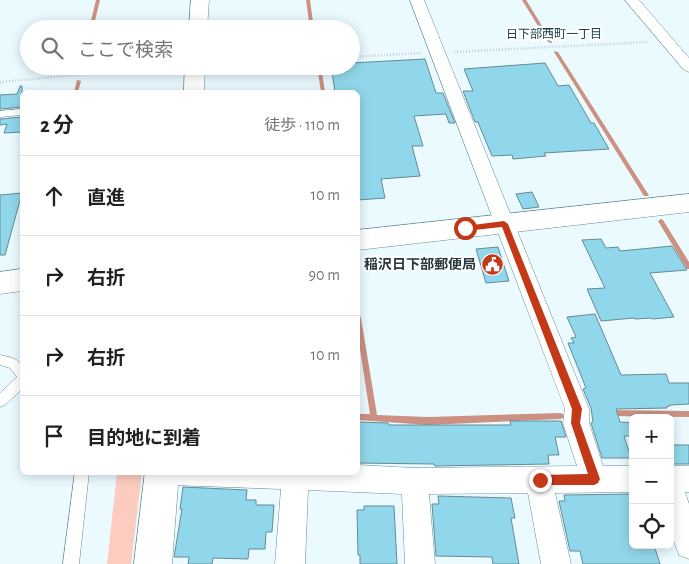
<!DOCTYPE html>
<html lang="ja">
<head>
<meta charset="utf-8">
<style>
  body { margin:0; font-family:"Alegreya Sans","Noto Sans JP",sans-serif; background:#f6f6f6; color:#202124 }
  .controls { position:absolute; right:15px; bottom:15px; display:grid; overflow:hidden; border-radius:8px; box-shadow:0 2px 12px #0003 }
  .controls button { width:45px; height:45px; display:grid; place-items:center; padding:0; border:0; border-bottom:1px solid #e0e0e0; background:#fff; color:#202124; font:25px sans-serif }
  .stop { position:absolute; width:15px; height:15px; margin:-11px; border:4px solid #c33918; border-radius:50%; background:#fff }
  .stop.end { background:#c33918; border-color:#fff; box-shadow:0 1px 5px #0008 }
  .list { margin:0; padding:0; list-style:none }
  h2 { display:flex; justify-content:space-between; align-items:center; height:65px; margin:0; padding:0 20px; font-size:21px }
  h2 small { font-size:16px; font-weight:400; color:#757577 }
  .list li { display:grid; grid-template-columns:32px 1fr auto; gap:15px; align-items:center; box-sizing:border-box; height:80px; padding:0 20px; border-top:1px solid #e0e0e0 }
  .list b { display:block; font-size:19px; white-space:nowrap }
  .list em { font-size:16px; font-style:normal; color:#757577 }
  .icon { flex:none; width:28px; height:28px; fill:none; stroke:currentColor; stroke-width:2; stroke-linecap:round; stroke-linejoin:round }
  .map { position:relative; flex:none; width:689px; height:564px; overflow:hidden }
  .search { position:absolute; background:#fff; box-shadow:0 2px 12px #0003; left:20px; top:20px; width:340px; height:55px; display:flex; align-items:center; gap:12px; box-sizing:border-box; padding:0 18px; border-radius:28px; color:#757577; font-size:19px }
  .panel { position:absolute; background:#fff; box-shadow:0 2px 12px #0003; left:20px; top:90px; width:340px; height:385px; border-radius:8px }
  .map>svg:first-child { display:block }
</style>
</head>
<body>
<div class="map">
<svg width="689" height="564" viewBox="0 0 689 564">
  <rect width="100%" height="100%" fill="#eafaff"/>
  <!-- green -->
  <path fill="#fdccc0" d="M117,473h25l-11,91h-24z"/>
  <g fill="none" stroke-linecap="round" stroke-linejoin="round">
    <!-- stream -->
    <path fill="#cc9182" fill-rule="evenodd" d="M96,0h4l-7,29h-4z
      M306,0h4l4,29h-4z
      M522,0h4l26,42v1l-4,-1z
      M554,51l4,1 90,142 1,1 -1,1h-4l-90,-144z
      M80,66h4v4h-4z
      M317,66h4l4,26h-4z
      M77,80l4,1 -3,11h-4z
      M661,219l2,1 26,42v7h-2l-29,-48z
      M358,315l2,1 1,2 16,97 51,2 132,-4 3,1 1,2 -1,2 -3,1 -132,6 -70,-5v-6h12l-12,-78z
      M609,410l80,1v6l-80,-1 -3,-1 -1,-2 1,-2z"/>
  </g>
  <!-- building -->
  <path fill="#91d7ec" stroke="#658a95" d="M425,59l11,34h7l12,30h-6l-3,-9 -32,2 9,30h-11l8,30 -39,3 4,19 -27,2v-108h-23l-4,-26h20v-3z
    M545,63l13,23 11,-1 22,38h3l15,26 -65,4 2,3 -33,3 -1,-4 -20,1 -12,-29 -2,-5h-3l-12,-31h10l-9,-22z
    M20,86h2v21l-22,2v-14l17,-1z
    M22,117v15l-18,1 3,-9 -7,1v-6z
    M532,192l7,15 -16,2 -7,-15z
    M22,193l-17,62h-5v-60z
    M601,239l5,9 12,-1 2,4 52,-5 15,24 -37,3 24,44 -22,2 -1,-1 -16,1 -1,-1 -33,3 -14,-32 18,-1 -23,-48z
    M498,247l11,34 -23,2 -10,-34z
    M595,314l26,61 45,-1 3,9h20v21l-19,1v1h-3v2l-51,1 4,13 13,1v13h-9l7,22h-29l-11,-35 2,-1 -2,-14 -8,-19 3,-1 -18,-45h6l-3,-5 5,-1 -9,-20z
    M510,421h51l5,16h-11l4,18h-11l1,9 -114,2 -1,-2 -76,-1v-41l30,1 1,2h122z
    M670,445h19v19h-19z
    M183,487l64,3 -1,10h10v5h18l-2,27h-6l-1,17h-16l-1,10 -35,-1 -1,6h-24l1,-7h-15l8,-48h-2z
    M633,494v51h21l6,19h-77l-3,-13h-10l-11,-50h6l-1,-6z
    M438,496l73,2 4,20h-4l8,46h-26l-1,-7 -56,-1 -4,-52h7z
    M364,506h30l3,58h-37v-9h-2l-1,-45h7z"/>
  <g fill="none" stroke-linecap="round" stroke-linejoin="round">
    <defs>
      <path id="lane" d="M22,109v6l-22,2v-6z
        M0,355c26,5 22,9 22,34l-17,16 -5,2v-14l17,-16 -7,-9 -10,-3z
        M75,472h14l-10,92h-16z"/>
      <path id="street" d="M410,0h14l165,409v14l14,43h30v26l-78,1 16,71h-30l-13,-71 -99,1 6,70h-30l-3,-70 -94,-4 -3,74h-30l6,-75 -111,-4 -9,-4 -4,-9h201v-7l57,3 162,-2 -14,-43 2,-14z
        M625,0h14l50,58v14l-5,-2z
        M670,466h19v26h-4l4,12v55l-10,-4 -9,-24z"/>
      <path id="secondary" d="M191,0h18l-2,29h-18z
        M185,66h20l-1,26h-20z
        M689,194v18l-331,38v-20z
        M22,269v22l-22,3v-22z
        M145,472h34l-7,92h-38z"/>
    </defs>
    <!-- lane casing -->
    <use href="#lane" stroke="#678c97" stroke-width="1"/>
    <!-- street casing -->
    <use href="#street" stroke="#678c97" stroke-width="1"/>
    <!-- secondary casing -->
    <use href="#secondary" stroke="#678c97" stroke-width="1"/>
    <!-- path -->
    <path stroke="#92a2a7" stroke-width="2.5" stroke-dasharray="0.5 2.5" stroke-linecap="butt" d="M454,52l194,-10
      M351,57l70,-4
      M0,82l172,-16"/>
    <!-- lane -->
    <use href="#lane" fill="#fff" fill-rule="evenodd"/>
    <!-- street -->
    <use href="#street" fill="#fff" fill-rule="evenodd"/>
    <!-- secondary -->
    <use href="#secondary" fill="#fff" fill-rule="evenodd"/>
  </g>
  <!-- route -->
  <path fill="#c33918" d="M504,221l4,3 74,185 -2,14 20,56 -2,4 -4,2h-54l-4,-1 -2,-4 2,-4 4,-1 48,-1 -17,-51 1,-14 -70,-182 -37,4 -4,-3 4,-2z"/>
  <!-- icons -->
  <defs>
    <symbol id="civic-disc" viewBox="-11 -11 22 22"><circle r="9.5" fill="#c33918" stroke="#fff"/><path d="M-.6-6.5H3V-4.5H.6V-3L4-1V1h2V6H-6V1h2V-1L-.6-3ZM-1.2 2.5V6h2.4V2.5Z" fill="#fff"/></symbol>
  </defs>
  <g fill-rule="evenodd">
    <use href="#civic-disc" x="480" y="252" width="25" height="25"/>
  </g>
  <g text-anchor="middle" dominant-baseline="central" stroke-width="4.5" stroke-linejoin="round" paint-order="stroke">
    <!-- far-neighbourhood labels -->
    <g font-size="12" fill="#1d414b" stroke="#fff">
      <text x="554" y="34">日下部西町一丁目</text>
    </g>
    <!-- poi labels -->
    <g font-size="14" font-weight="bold" fill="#27373c" stroke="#fff" text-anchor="end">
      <text x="476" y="265">稲沢日下部郵便局</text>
    </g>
  </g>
</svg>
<div class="controls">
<button>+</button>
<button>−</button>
<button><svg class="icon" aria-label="locate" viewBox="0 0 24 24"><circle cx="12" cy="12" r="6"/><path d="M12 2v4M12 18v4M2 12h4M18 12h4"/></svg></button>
</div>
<div class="stop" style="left:465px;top:228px"></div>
<div class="stop end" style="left:540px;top:480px"></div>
<div class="search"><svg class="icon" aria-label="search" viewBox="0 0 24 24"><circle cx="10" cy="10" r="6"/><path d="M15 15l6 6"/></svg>ここで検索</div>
<section class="panel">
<h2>2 分<small>徒歩 · 110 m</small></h2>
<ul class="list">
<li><svg class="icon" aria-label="ahead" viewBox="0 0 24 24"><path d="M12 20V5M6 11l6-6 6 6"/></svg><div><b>直進</b></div><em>10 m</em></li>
<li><svg class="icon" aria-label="right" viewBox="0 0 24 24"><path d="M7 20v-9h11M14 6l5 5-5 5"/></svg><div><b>右折</b></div><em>90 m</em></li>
<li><svg class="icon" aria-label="right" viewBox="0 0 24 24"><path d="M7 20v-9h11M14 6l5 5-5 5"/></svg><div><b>右折</b></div><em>10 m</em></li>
<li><svg class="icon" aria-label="arrive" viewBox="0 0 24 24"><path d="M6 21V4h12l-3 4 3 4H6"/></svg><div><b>目的地に到着</b></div></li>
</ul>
</section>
</div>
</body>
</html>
